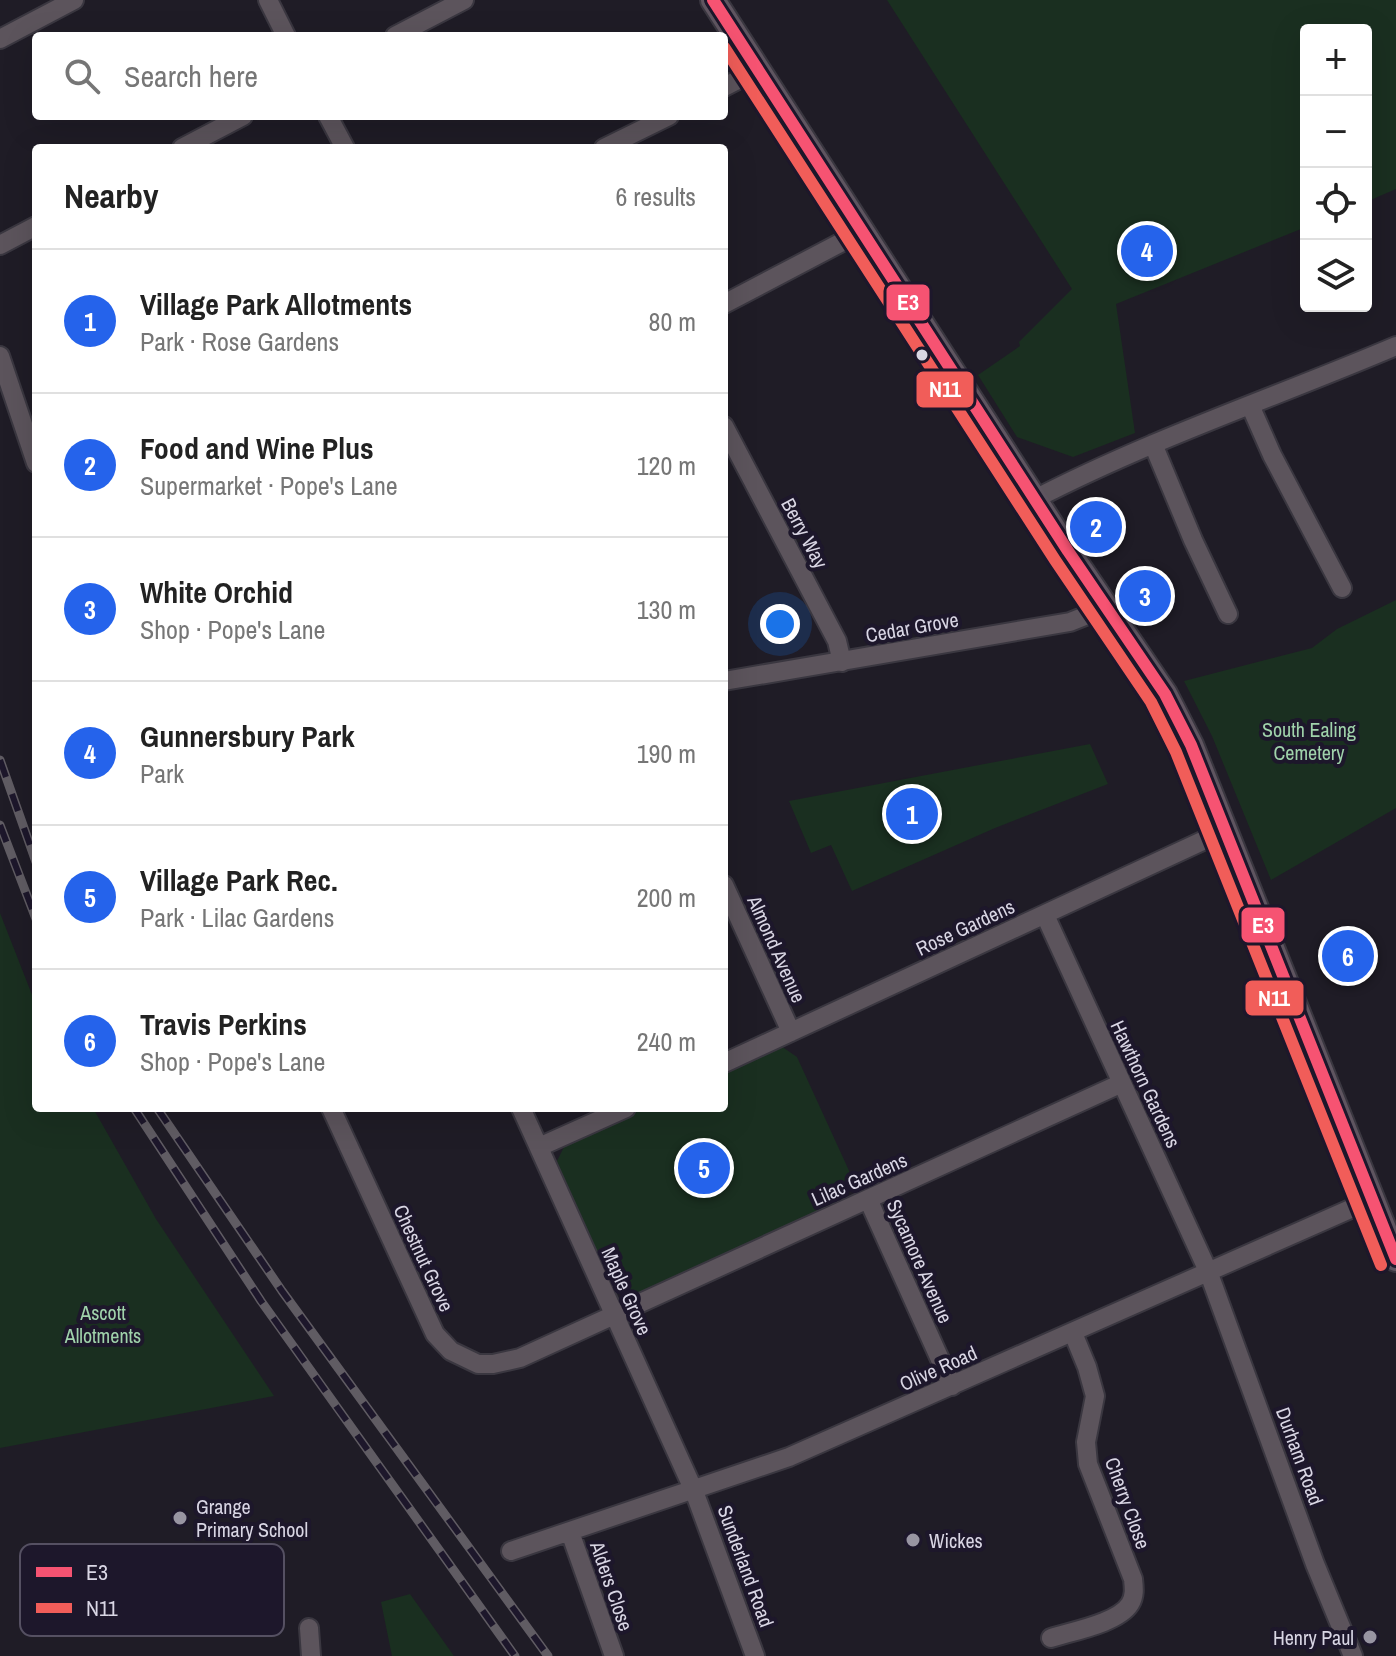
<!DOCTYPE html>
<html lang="en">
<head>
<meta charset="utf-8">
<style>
  body { margin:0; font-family:"Archivo Narrow",sans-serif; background:#f2f2f2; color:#222 }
  .controls { position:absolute; right:24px; top:24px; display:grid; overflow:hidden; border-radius:8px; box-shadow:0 8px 32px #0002 }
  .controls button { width:72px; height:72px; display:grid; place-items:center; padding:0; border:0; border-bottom:2px solid #e0e0e0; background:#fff; color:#222; font:40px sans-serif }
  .you { position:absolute; left:780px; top:624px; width:28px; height:28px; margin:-20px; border:6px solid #fff; border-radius:50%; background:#1a73e8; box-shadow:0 0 0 12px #1a73e833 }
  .badge { display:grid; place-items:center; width:52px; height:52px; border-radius:50%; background:#2563eb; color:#fff; font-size:26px; font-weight:700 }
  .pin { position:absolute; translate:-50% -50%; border:4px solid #fff; box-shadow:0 2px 8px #0006 }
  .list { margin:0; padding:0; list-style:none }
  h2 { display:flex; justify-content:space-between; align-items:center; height:104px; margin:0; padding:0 32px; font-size:34px }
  h2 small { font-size:26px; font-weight:400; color:#767676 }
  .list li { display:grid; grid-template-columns:52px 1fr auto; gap:24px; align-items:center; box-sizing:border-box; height:144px; padding:0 32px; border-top:2px solid #e0e0e0 }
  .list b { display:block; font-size:30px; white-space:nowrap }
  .list p { margin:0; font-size:26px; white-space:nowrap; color:#767676 }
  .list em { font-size:26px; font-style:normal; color:#767676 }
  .icon { flex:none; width:44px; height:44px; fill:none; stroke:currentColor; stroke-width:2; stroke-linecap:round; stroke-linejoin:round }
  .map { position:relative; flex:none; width:1396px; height:1656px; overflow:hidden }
  .search { position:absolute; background:#fff; box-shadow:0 8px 32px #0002; left:32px; top:32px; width:696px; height:88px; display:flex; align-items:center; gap:20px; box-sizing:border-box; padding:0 28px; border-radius:8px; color:#767676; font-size:30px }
  .panel { position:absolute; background:#fff; box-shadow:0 8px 32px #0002; left:32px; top:144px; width:696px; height:968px; border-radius:8px }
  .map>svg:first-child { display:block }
</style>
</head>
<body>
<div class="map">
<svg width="1396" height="1656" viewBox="0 0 1396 1656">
  <rect width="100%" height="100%" fill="#1f1c26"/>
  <!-- green -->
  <path fill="#1a2f20" d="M887,0h509v189l-30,13v-172h-60v197l-190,77 19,129 -62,24 -56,-20 -39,-62 42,-29 -1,-4 53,-53z
    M1396,600v208l-125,72 -59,-144 -28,-55 128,-33 25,-19z
    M1090,744l18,40 -113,44 -143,63 -21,-46 -20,8 -22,-52z
    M0,913l36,92v103h57l63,111 118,177 -274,52z
    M778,1044l19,13 54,118 -6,28 -205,95 -21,-5 -37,-67 -25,-65 9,-18 75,-35h83v-38z
    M410,1594l44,62h-62l-11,-54z"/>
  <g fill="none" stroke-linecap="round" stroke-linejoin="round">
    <defs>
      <path id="minor" d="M268,0l18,36
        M395,36l69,-36
        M0,39l74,-39
        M724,87l33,-17
        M328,116l17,32
        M182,148l61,-32
        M604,148l65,-32
        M0,245l36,-19
        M724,304l137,-72
        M0,356l36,107
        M1250,405l22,50 70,133
        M724,426l113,215 5,21
        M1153,444l40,96 35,74
        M1035,499c116,-60 241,-102 361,-153
        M724,681l346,-59 15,-6 19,-12
        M724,885l67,147
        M1045,915l163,356 107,293 38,92
        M724,1063l500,-232
        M331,1108l104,226 16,17 27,13h15l27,-6 602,-275
        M521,1108l173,383 61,165
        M539,1147l87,-39
        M868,1199l84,187
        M570,1532l44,124
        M511,1551l278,-94 584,-258
        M309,1628l2,28
        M1051,1638c22,-7 67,-15 79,-34 5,-8 4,-16 3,-25l-45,-115 -2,-22 9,-46 -8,-29 -14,-34"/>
      <path id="major" d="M713,0l355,551 97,143 26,51 205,514"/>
    </defs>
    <!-- minor casing -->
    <use href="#minor" stroke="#3a3740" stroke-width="22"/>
    <!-- major casing -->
    <use href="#major" stroke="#3a3740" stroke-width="28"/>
    <!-- minor -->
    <use href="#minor" stroke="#5c545c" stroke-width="18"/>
    <!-- major -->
    <use href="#major" stroke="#5f5560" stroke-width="24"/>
    <defs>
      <path id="rail" d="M0,760l36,102
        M0,825l36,94
        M134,1108l127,193 254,355
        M157,1108l125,183 266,365"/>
    </defs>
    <!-- rail casing -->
    <use href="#rail" stroke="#605c63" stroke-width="9"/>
    <!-- rail -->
    <use href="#rail" stroke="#1d172b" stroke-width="6" stroke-dasharray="18" stroke-linecap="butt"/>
    <defs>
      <path id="bus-1" d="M713,0l355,551 97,143 26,51 205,514"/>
      <path id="bus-2" d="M724,47l331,513 96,142 25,50 205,513"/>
    </defs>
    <!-- bus-1 casing -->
    <use href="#bus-1" stroke="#1d172b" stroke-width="18"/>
    <!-- bus-2 casing -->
    <use href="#bus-2" stroke="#1d172b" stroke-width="18"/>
    <!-- bus-1 -->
    <use href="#bus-1" stroke="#f65372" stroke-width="12"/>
    <!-- bus-2 -->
    <use href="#bus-2" stroke="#f15d59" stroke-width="12"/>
  </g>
  <!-- markers -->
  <circle fill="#d9d6e4" stroke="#1d172b" stroke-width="3" cx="922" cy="355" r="7"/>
  <g fill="#9895a2" stroke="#1d172b" stroke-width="3">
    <circle cx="180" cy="1518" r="8"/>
    <circle cx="913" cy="1540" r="8"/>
    <circle cx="1370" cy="1637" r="8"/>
  </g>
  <g text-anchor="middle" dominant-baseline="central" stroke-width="8" stroke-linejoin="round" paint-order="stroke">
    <!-- street labels -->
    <g font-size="20" fill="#d9d6e4" stroke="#1d172b">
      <text transform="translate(805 533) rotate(62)">Berry Way</text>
      <text transform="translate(912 627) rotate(-10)">Cedar Grove</text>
      <text transform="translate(965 927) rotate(-25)">Rose Gardens</text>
      <text transform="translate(777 949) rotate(66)">Almond Avenue</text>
      <text transform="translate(1146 1084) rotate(65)">Hawthorn Gardens</text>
      <text transform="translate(859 1179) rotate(-24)">Lilac Gardens</text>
      <text transform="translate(424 1258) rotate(65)">Chestnut Grove</text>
      <text transform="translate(920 1261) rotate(66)">Sycamore Avenue</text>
      <text transform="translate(627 1291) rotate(66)">Maple Grove</text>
      <text transform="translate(938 1368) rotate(-24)">Olive Road</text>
      <text transform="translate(1300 1456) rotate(70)">Durham Road</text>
      <text transform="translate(1128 1503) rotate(70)">Cherry Close</text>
      <text transform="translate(746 1566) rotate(70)">Sunderland Road</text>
      <text transform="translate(612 1586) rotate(71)">Alders Close</text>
    </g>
    <!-- park labels -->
    <g font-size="20" fill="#a0d3ab" stroke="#1d172b">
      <text x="1309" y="729">South Ealing<tspan x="1309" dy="23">Cemetery</tspan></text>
      <text x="103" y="1312">Ascott<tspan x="103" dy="23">Allotments</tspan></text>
    </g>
    <!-- poi labels -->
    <g font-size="20" fill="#d9d6e4" stroke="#1d172b" text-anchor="start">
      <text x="196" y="1506">Grange<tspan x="196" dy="23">Primary School</tspan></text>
      <text x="929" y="1540">Wickes</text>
      <text x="1354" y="1637" text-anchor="end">Henry Paul</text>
    </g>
  </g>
  <!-- legend -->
  <rect x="20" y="1544" width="264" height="92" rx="12" fill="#1d172b" stroke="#555062" stroke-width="2"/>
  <rect x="36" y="1567" width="36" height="10" fill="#f65372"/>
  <rect x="36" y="1603" width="36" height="10" fill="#f15d59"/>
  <g font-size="22" fill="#d9d6e4">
    <text x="86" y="1580">E3</text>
    <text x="86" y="1616">N11</text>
  </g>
  <g stroke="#1d172b" stroke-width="3">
    <rect x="885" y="283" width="46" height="39" rx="8" fill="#f65372"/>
    <rect x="915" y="370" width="60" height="39" rx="8" fill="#f15d59"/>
    <rect x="1240" y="906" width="46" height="38" rx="8" fill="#f65372"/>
    <rect x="1244" y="979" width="61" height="38" rx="8" fill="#f15d59"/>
  </g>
  <g font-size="22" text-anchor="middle" font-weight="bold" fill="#fff">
    <text x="908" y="310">E3</text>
    <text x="945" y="397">N11</text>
    <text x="1263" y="933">E3</text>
    <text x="1274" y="1006">N11</text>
  </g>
</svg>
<div class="controls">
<button>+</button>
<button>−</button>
<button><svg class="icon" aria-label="locate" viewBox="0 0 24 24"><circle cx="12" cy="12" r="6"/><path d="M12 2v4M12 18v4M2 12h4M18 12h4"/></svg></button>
<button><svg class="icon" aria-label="layers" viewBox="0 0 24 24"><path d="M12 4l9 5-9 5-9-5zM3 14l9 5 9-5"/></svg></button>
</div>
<div class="you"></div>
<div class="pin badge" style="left:912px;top:814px">1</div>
<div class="pin badge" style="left:1096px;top:527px">2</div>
<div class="pin badge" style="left:1145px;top:596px">3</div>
<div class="pin badge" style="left:1147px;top:251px">4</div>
<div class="pin badge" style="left:704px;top:1168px">5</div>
<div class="pin badge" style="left:1348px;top:956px">6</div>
<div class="search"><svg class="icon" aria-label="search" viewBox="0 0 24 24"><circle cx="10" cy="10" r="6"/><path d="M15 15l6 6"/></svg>Search here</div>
<section class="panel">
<h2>Nearby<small>6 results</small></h2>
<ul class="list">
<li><span class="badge">1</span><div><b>Village Park Allotments</b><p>Park · Rose Gardens</p></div><em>80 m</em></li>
<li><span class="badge">2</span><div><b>Food and Wine Plus</b><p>Supermarket · Pope's Lane</p></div><em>120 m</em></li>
<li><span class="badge">3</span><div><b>White Orchid</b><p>Shop · Pope's Lane</p></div><em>130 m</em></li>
<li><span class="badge">4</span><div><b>Gunnersbury Park</b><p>Park</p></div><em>190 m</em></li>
<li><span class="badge">5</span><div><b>Village Park Rec.</b><p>Park · Lilac Gardens</p></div><em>200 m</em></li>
<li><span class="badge">6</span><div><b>Travis Perkins</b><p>Shop · Pope's Lane</p></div><em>240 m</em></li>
</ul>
</section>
</div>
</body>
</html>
